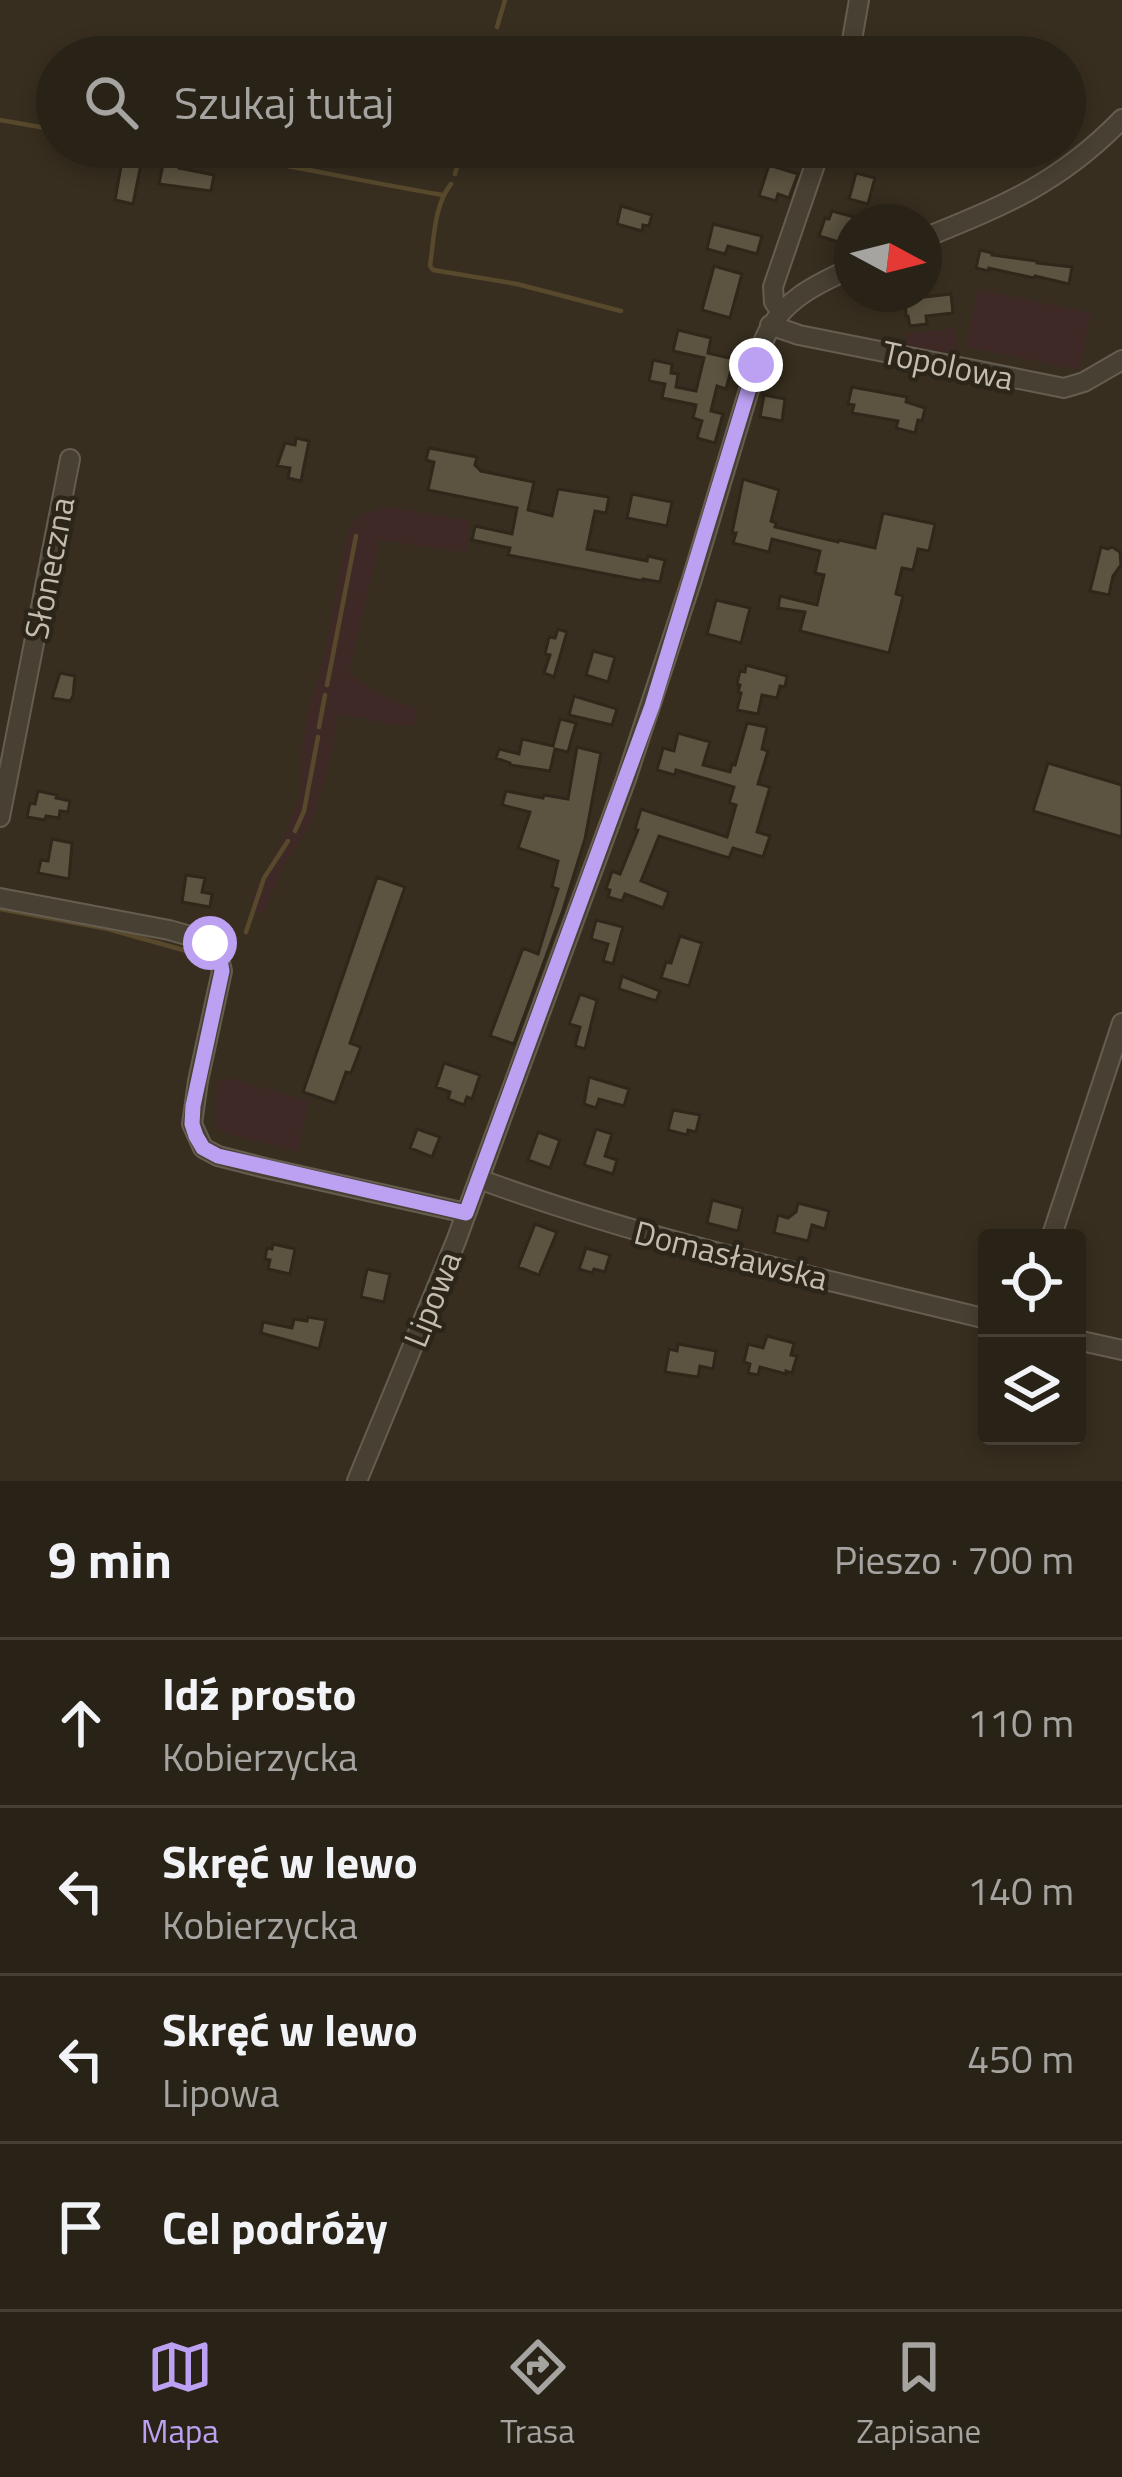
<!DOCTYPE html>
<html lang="pl">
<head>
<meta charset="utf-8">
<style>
  body { margin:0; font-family:"Titillium Web",sans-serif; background:#352f24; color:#f1f3f6 }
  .controls { position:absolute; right:36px; bottom:36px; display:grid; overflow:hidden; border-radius:12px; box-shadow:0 6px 18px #0003 }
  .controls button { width:108px; height:108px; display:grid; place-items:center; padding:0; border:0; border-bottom:3px solid #453f36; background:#292217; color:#f1f3f6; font:60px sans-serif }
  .compass { position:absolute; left:834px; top:204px; width:108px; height:108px; border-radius:50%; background:#292217; box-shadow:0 6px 18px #0003; rotate:97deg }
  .stop { position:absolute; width:36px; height:36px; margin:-27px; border:9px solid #bca0f2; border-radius:50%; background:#fff }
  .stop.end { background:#bca0f2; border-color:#fff; box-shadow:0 3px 12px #0008 }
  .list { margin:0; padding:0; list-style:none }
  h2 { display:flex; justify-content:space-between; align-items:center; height:156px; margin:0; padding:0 48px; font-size:51px }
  h2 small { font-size:39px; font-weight:400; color:#a5a4a1 }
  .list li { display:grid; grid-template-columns:78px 1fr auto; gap:36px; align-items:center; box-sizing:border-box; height:168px; padding:0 48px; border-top:3px solid #453f36 }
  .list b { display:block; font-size:45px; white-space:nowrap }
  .list p { margin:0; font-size:39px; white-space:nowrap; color:#a5a4a1 }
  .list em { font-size:39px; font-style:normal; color:#a5a4a1 }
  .icon { flex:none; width:66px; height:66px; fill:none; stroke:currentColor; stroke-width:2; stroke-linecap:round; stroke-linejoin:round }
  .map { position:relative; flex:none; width:1122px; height:1481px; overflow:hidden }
  .search { position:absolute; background:#292217; box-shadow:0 6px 18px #0003; left:36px; right:36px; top:36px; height:132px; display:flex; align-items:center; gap:30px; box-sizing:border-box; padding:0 42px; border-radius:66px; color:#a5a4a1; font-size:45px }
  .sheet { height:828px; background:#292217 }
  nav { display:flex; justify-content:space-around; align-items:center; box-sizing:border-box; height:168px; border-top:3px solid #453f36; background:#292217; font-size:33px; color:#a5a4a1 }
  nav a { display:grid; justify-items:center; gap:6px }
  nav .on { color:#bca0f2 }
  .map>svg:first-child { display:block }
</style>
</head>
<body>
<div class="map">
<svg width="1122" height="1481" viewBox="0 0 1122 1481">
  <rect width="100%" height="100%" fill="#372e1f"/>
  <!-- green -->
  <path fill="#3e2927" d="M978,289l113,24 -12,57 -113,-23z
    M955,328l4,32 -52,-11 -2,-15z
    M392,507l77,14 -3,32 -86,-13 -31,132c20,20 42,28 69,36l-3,17c-26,2 -50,-8 -77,-11l-5,34 -21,74 -28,43 -21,50 -12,-6v-11l32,-59 19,-47 -1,-39 8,-45 15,-49 23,-127c11,-20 23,-22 45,-25z
    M229,1078l80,23 -11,50 -74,-18 -8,-6 1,-44z"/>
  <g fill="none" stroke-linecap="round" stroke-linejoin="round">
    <!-- stream -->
    <path stroke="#58492d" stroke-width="4.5" d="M497,27l8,-27
      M0,120l57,10
      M177,147c89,13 177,33 266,48
      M455,174l8,-27
      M451,184c-17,21 -17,55 -21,82l3,4 84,14 104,27
      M327,685l29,-149
      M319,727l6,-32
      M295,831l9,-20 14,-74
      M0,909l108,20 86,24
      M246,932l18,-54 24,-37"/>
  </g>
  <!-- building -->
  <path fill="#5c5340" stroke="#2e271a" stroke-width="3" d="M123,155l19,4 -9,45 -18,-4z
    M164,159l16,3 -1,6 35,7 -3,16 -52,-7z
    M769,165l29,9 -9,24 -11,-4 -2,7 -17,-5z
    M856,173l19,5 -7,26 -19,-5z
    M621,206l31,9 -3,11 -6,-1 -1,6 -25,-7z
    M832,211l22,6 -2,21 -8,-2 -2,7 -23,-7 6,-18 4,1z
    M713,224l49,12 -5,18 -29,-8 -3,8 -18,-5z
    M980,250l12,3v2l45,6v2l35,4 -3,17 -34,-8 -1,2 -45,-10v3l-13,-3z
    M714,266l28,8 -12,44 -28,-8z
    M905,294h19v3l27,-3 2,19 -27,3 1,8 -17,2 -2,-10h-2z
    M678,330l33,8 -3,15 26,6 -8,30 -9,-3 -6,25 12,3 -8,29 -18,-5 5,-17 -9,-3 3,-13 -34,-7 3,-14 -16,-3 4,-21 19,4 -1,9 7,1 -2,13 20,4 8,-33 -31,-7z
    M852,387l55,10 -1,5 19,6 -3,13 -4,-1 -3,13 -19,-5 2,-7 -46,-8 2,-8 -6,-1z
    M764,395l21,4 -3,22 -22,-4z
    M296,438l13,3 -8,40 -13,-3 2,-10 -13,-2 8,-23 10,2z
    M429,448l48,9 -2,8 6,6 53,11 -6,28 24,6 6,-27 51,8 -3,16 -11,-2 -8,38 60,12 1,-5 17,4 -5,22 -17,-3v2l-135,-26 2,-7 -38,-8 3,-14 37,8 5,-26 -89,-18 6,-28 -8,-2z
    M743,479l36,11 -8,31 5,2 -1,4 63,15 1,-2 36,8 8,-35 52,11 -6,27 -11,-2 -5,21 -11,-2 -6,26 7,2 -14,57 -89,-22 5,-19 -27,-4 2,-12 37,9 7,-30 -9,-2 5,-22 -48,-12 -3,13 -36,-9 3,-10h-4z
    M632,494l40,8 -5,24 -40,-8z
    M1101,547l7,2 4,-2 8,5 1,13 -8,11 -4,19 -19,-4z
    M716,600l34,8 -9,35 -34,-9z
    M558,629l9,3 -13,45 -10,-4 6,-18 -5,-1 4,-17 6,1z
    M593,651l22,6 -7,25 -22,-7z
    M746,665l41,11 -2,11 -5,-1 -3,12 -15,-3 -4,19 -21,-4 4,-17 -3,-1 2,-7 -3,-1 3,-13 5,1z
    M60,673l15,3 -2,20 -3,5 -18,-3z
    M574,696l43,13 -5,16 -43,-10z
    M560,719l16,4 -8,29 -13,-3 -5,22 -40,-6v-2l-14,-5 3,-9 20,5 3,-15 31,7z
    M747,723l20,4 -5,22 6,2 -10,33 12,3 -13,45 13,4 -7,21 -30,-9 -4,10 -70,-22 -18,45 28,11 -6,16 -38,-14 -3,7 -14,-4 2,-7 -4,-1 6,-18 8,3 18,-44 -3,-1 6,-20 86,28 9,-32 -7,-2 5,-16 -58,-17 -1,5 -18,-5 6,-22 11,3 4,-18 32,9 -7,23 27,7 2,-8 3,1z
    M577,747l24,6 -16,86 -22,71 -49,134 -24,-8 33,-88 15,6 20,-65 -6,-2 6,-26 -40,-13 12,-36 -28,-7 4,-14 37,7 1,-3 24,4z
    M1048,763l74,22v52l-89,-26z
    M38,791l19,4 -1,3 14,3 -2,11 -8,-1 -1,7 -13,-2 -1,4 -18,-3 3,-14 5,1z
    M52,839l20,4 -3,36 -31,-6 3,-13 7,1z
    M186,875l19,3 -3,14 10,2 -2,13 -28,-5z
    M377,877l28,10 -55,156 11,4 -10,26 -5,-1 -11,31 -32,-11z
    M596,920l27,7 -10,37 -10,-3 5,-17 -17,-5z
    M680,936l22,7 -13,43 -28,-8 5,-16 5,1z
    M622,976l38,15 -4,10 -37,-12z
    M580,994l17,6 -12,49 -10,-3 5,-19 -11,-3z
    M444,1063l36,12 -8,24 -5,-2 -3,8 -16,-6 2,-7 -14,-5z
    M589,1077l40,12 -5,17 -25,-7 -3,9 -12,-4z
    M673,1110l27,5 -4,17 -8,-2 -1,5 -19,-5z
    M417,1129l23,8 -8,20 -22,-9z
    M596,1129l16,5 -7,22 12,4 -4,14 -29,-9z
    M538,1132l22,8 -10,28 -22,-8z
    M712,1200l31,8 -5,23 -31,-8z
    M798,1203l31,8 -4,18 -13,-4 -4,16 -34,-8 4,-18 10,3 8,-6z
    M535,1224l22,8 -18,43 -21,-8z
    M273,1244l22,5 -5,25 -22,-5 2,-9 -5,-1 2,-11 5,1z
    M586,1248l24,7 -5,17 -11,-3 -2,4 -13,-4z
    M367,1269l23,5 -6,28 -23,-5z
    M308,1317l18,3 -7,29 -58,-16 2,-11 29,6 2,-9 13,2z
    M767,1336l27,7 -3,12 6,1 -5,17 -6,-2v3l-26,-7 -2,8 -10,-2 2,-9 -6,-2 4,-18 15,4z
    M678,1344l38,7 -3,18 -13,-3 -2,11 -33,-5 4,-23 8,2z"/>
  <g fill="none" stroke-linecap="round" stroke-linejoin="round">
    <defs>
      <path id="minor" d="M849,57l10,-57
        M924,238c81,-33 136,-55 198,-119
        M781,312l-7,-10 -1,-15 48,-140
        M770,325l29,10 265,53 20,-6 38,-22
        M0,817l70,-358
        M0,898l169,32 35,10 13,11 5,20 -24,110 -6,43 11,24 15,8 47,12 201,45
        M479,1179c165,61 337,98 508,140
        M1051,1238l71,-215
        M1077,1340l45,10
        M357,1481l99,-240 170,-462 66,-200 72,-239c16,-39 52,-56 88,-72"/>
    </defs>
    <!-- minor casing -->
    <use href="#minor" stroke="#655e50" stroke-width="22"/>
    <!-- minor -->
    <use href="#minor" stroke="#474033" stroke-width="18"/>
  </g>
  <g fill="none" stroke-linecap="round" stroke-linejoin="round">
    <!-- route -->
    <path stroke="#bca0f2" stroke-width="15" d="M210,943l9,11 3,17 -29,135 -1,18 4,12 7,12 15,8 248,57 186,-507 104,-341"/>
  </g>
  <g text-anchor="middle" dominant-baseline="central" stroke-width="9" stroke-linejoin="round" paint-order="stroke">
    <!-- street labels -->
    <g font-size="33" fill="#c4bdad" stroke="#2c2519">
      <text transform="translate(948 365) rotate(12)">Topolowa</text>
      <text transform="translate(49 568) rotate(-79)">Słoneczna</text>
      <text transform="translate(731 1255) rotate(14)">Domasławska</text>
      <text transform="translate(432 1299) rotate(-68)">Lipowa</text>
    </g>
  </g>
</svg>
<div class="controls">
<button><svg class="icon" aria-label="locate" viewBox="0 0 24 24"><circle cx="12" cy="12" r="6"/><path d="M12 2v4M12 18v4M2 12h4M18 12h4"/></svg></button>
<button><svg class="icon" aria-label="layers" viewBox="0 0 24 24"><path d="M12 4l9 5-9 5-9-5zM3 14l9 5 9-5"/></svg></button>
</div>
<svg class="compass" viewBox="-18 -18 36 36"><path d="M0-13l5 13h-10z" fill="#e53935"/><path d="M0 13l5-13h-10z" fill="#a5a4a1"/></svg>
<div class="stop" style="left:210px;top:943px"></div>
<div class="stop end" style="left:756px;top:365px"></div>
<div class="search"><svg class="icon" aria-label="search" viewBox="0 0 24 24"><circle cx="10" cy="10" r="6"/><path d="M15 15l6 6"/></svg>Szukaj tutaj</div>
</div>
<section class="sheet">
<h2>9 min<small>Pieszo · 700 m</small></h2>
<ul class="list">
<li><svg class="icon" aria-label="ahead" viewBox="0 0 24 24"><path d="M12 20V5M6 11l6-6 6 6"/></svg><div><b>Idź prosto</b><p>Kobierzycka</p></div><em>110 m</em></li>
<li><svg class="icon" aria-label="left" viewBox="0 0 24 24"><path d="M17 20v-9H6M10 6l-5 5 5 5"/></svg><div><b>Skręć w lewo</b><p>Kobierzycka</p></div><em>140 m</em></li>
<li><svg class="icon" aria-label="left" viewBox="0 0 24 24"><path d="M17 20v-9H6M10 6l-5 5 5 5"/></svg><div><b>Skręć w lewo</b><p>Lipowa</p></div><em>450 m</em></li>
<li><svg class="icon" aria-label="arrive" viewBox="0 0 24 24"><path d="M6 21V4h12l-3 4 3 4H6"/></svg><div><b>Cel podróży</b></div></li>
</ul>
</section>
<nav>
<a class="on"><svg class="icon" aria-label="map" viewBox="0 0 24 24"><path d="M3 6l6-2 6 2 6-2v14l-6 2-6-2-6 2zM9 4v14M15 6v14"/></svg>Mapa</a>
<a><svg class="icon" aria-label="directions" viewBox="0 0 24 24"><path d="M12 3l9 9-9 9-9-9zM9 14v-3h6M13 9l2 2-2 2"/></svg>Trasa</a>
<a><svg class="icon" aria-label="saved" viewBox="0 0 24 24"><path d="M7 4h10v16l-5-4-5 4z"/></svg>Zapisane</a>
</nav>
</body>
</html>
